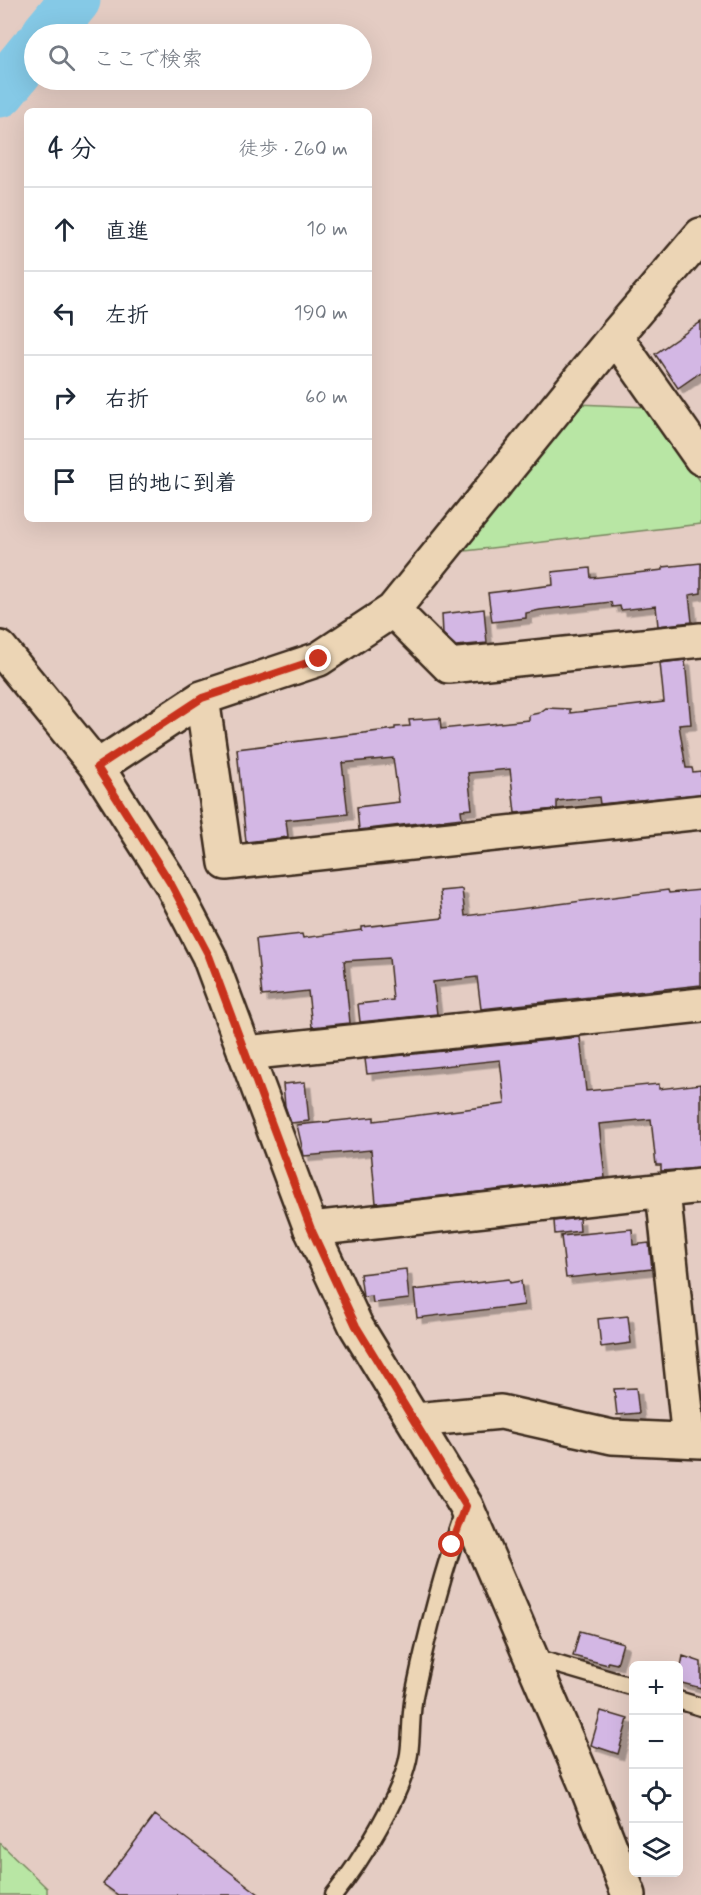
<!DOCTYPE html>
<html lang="ja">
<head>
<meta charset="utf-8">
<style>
  body { margin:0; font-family:Mynerve,"Klee One",sans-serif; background:#f2f2f3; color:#1f2937 }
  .controls { position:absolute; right:18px; bottom:18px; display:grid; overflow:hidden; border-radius:9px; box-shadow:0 6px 24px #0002 }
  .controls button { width:54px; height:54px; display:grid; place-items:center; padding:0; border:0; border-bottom:2px solid #e0e1e3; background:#fff; color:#1f2937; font:30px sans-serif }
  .stop { position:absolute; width:18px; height:18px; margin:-14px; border:4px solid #c8321e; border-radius:50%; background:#fff }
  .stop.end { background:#c8321e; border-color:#fff; box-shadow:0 2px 6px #0008 }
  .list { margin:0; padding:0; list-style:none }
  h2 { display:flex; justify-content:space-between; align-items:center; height:78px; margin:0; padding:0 24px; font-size:26px }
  h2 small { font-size:20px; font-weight:400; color:#747a83 }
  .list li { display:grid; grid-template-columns:39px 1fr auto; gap:18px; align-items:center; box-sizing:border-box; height:84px; padding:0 24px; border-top:2px solid #e0e1e3 }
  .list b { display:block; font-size:22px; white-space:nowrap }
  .list em { font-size:20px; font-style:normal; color:#747a83 }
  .icon { flex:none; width:33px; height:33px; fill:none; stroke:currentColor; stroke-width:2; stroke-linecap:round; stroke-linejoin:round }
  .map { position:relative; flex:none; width:701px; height:1895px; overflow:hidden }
  .search { position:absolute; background:#fff; box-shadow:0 6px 24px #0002; left:24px; top:24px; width:348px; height:66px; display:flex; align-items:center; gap:15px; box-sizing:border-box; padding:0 21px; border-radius:33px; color:#747a83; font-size:22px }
  .panel { position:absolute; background:#fff; box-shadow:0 6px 24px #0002; left:24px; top:108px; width:348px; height:414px; border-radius:9px }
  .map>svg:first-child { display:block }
</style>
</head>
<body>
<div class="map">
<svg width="701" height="1895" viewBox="0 0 701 1895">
  <defs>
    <filter id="shadow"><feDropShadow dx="5.5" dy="5.5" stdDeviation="0" flood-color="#0004"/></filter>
  </defs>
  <rect width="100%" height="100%" fill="#e4ccc3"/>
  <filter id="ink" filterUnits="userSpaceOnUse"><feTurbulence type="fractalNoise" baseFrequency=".0167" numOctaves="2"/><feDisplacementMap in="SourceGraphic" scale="12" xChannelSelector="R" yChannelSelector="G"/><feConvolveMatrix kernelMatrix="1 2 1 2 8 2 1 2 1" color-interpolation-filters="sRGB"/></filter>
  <g filter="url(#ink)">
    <!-- green -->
    <path fill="#b8e6a4" stroke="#7a8861" stroke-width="1.5" d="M577,404l71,3 53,75v42l-245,28z
      M0,1843l47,45v7h-47z"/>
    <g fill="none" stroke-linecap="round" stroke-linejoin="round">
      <!-- river -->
      <path stroke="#85c9e6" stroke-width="51" d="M47,34l28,-34
        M0,92l34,-42"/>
    </g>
    <!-- building -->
    <path fill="#d3b7e4" stroke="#3b2a1e" stroke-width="1.5" filter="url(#shadow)" d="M701,322v50l-23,16 -23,-34z
      M701,563v30l-12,2 3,27 -34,4 -2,-20 -35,4 -1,-4 -8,1 -1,-5 -71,8 -14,3v5l-34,4 -4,-29 65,-8 -1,-13 38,-4 1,10 72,-8v-3z
      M484,609l3,34 -31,3 -13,-12 -1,-20z
      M685,660l6,64 -12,1 7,43h6l1,4 8,-1v23l-101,10 -1,-7 -42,4v8l-42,4 -5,-44 -42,4 4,36 -11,1 1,8 -103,12 -2,-23 42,-5 -6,-44 -51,5 6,51 -62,6 2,17 -42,5 -9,-93 158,-20v-2l15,-1 -1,-6 31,-2 1,11 88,-9v-5l10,-2 7,-5 24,1v4l94,-11 -4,-39z
      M462,889l3,27 203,-26 1,3 32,-3v95l-220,24 -4,-32 -44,5 4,32 -77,8 -2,-18 35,-4 -4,-42 -45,3 6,62 -38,4 -4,-36 -46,5 -6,-57 46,-5 1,4 59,-8v-3l81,-9 -3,-27z
      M580,1037l6,54 73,-7v5l42,-5v84l-40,3v-6h-5l-5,-46 -52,5 6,54 -200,22 -29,3 -5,-53 -67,6 -7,-31 77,-8v4l131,-17 -5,-44 -133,14 -2,-15z
      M305,1082l4,39 -18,2 -6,-17 -2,-22z
      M579,1218l1,13 -25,3 -1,-13z
      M632,1229l1,16 16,-2 3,26 -86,9 -5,-42z
      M406,1269l3,30 -36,4 -1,-7 -9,1 -3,-23z
      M509,1279l1,4 11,-2 3,24 -107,13 -3,-28z
      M628,1316l3,27 -30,4 -3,-28z
      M636,1388l3,25 -22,2 -3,-26z
      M580,1631l43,12 -6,21 -9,-2v3l-35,-9z
      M683,1656l18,6v26l-23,-6z
      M601,1711l27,8 -10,35 -27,-9z
      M155,1815l62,47 43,33h-142l-15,-11z"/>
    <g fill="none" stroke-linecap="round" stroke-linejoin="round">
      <defs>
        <path id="lane" d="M532,1657l102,30
          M678,1700l23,7
          M334,1895c25,-31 69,-101 75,-141 3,-21 1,-42 6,-63 13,-62 28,-122 50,-181"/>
        <path id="street" d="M615,336l86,122
          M393,610l56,56 252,-26
          M202,698l24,165 475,-51
          M97,767l105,-69 117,-39 74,-49 222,-274 86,-101
          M245,1053l456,-48
          M663,1191l26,249
          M415,1420l86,-8 111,25 89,4
          M629,1895l-43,-110 -120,-279 -110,-180 -45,-97 390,-43"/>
        <path id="secondary" d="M0,648l97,119 74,116 38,73 102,273"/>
      </defs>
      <!-- lane casing -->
      <use href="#lane" stroke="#3b2a1e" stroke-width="21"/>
      <!-- street casing -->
      <use href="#street" stroke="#3b2a1e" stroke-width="38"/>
      <!-- secondary casing -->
      <use href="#secondary" stroke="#3b2a1e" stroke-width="38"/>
      <!-- lane -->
      <use href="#lane" stroke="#ecd5b5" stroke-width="16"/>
      <!-- street -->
      <use href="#street" stroke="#ecd5b5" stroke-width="33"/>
      <!-- secondary -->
      <use href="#secondary" stroke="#ecd5b5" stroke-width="33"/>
    </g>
  </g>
  <g fill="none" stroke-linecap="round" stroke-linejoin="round" filter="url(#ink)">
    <!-- route -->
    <path stroke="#c8321e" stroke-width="8" d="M319,659l-117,39 -105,69 74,117 38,72 102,273 45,97 110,180 -14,39"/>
  </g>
</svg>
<div class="controls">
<button>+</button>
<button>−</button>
<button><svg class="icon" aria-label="locate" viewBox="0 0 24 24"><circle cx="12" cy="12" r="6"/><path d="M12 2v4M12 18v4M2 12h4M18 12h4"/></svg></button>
<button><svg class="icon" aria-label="layers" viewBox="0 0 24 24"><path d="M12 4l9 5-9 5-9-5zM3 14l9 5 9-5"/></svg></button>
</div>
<div class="stop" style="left:452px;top:1545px"></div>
<div class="stop end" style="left:319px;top:659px"></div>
<div class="search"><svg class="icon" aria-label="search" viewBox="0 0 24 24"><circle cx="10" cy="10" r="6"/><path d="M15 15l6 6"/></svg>ここで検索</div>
<section class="panel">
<h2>4 分<small>徒歩 · 260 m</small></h2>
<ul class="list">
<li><svg class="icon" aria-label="ahead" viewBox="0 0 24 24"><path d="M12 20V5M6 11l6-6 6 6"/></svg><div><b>直進</b></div><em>10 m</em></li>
<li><svg class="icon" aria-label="left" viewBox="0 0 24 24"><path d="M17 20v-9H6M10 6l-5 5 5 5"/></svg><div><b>左折</b></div><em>190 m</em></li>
<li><svg class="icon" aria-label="right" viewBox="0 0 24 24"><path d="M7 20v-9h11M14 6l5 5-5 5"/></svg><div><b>右折</b></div><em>60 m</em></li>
<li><svg class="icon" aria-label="arrive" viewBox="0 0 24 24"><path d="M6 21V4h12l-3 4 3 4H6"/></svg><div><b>目的地に到着</b></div></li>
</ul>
</section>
</div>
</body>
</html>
